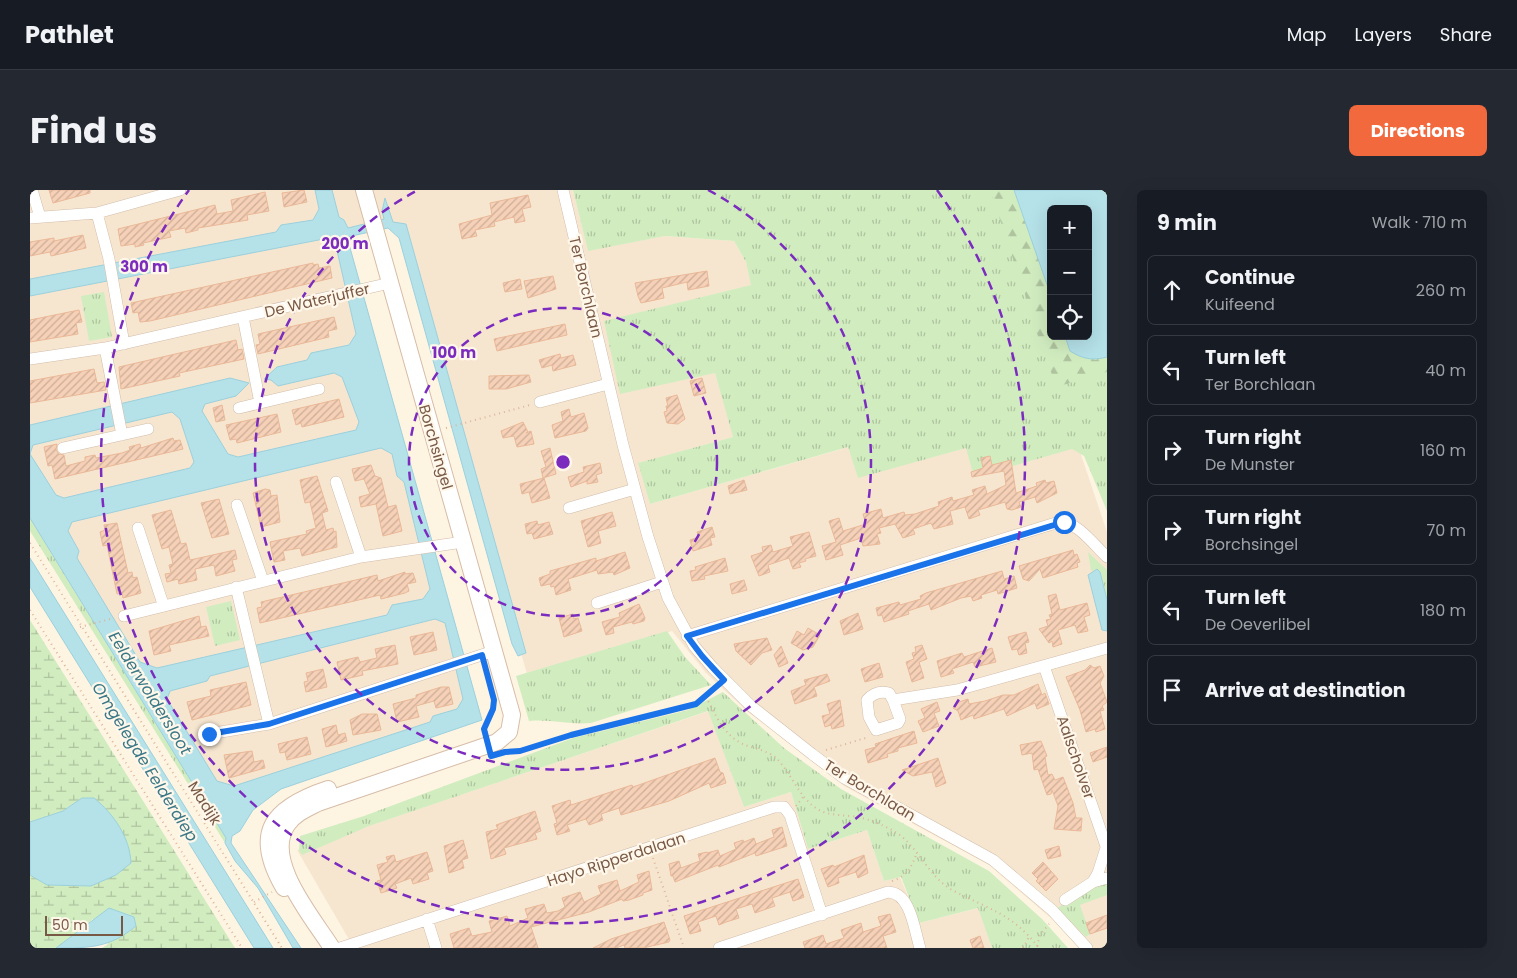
<!DOCTYPE html>
<html lang="en">
<head>
<meta charset="utf-8">
<style>
  body { margin:0; font-family:Poppins,sans-serif; background:#242831; color:#f1f3f6 }
  .controls { position:absolute; right:15px; top:15px; display:grid; overflow:hidden; border-radius:8px; box-shadow:0 5px 20px #0002 }
  .controls button { width:45px; height:45px; display:grid; place-items:center; padding:0; border:0; border-bottom:1px solid #363941; background:#171b24; color:#f1f3f6; font:25px sans-serif }
  .scale { position:absolute; left:15px; bottom:12px; width:78px; box-sizing:border-box; padding-left:5px; border:2px solid #785946; border-top:0; font-size:14px; line-height:18px; white-space:nowrap; color:#785946; -webkit-text-stroke:4px #fff7ea; paint-order:stroke }
  .stop { position:absolute; width:15px; height:15px; margin:-11px; border:4px solid #1a73e8; border-radius:50%; background:#fff }
  .stop.end { background:#1a73e8; border-color:#fff; box-shadow:0 1px 5px #0008 }
  .list { margin:0; padding:0; list-style:none }
  h2 { display:flex; justify-content:space-between; align-items:center; height:65px; margin:0; padding:0 20px; font-size:21px }
  h2 small { font-size:16px; font-weight:400; color:#9ea1a6 }
  .list li { display:grid; grid-template-columns:32px 1fr auto; gap:15px; align-items:center; box-sizing:border-box; height:70px; margin:0 10px 10px; padding:0 10px; border:1px solid #363941; border-radius:8px }
  .list b { display:block; font-size:19px; white-space:nowrap }
  .list p { margin:0; font-size:16px; white-space:nowrap; color:#9ea1a6 }
  .list em { font-size:16px; font-style:normal; color:#9ea1a6 }
  .icon { flex:none; width:28px; height:28px; fill:none; stroke:currentColor; stroke-width:2; stroke-linecap:round; stroke-linejoin:round }
  .map { position:relative; flex:none; width:1077px; height:758px; overflow:hidden; border-radius:8px }
  header { display:flex; align-items:center; gap:30px; box-sizing:border-box; height:70px; padding:0 25px; background:#171b24; border-bottom:1px solid #363941 }
  header strong { font-size:24px }
  nav { display:flex; gap:28px; margin-inline-start:auto; font-size:18px }
  .intro { display:flex; align-items:center; justify-content:space-between; box-sizing:border-box; height:120px; padding:0 30px }
  h1 { margin:0; font-size:35px }
  .button { padding:12px 22px; border-radius:8px; background:#f2693e; color:#fff; font-size:18px; font-weight:700 }
  main { display:flex; gap:30px; padding:0 30px }
  aside { flex:1; background:#171b24; border-radius:8px; box-shadow:0 5px 20px #0002 }
  .map>svg:first-child { display:block }
</style>
</head>
<body>
<header>
<strong>Pathlet</strong>
<nav><a>Map</a><a>Layers</a><a>Share</a></nav>
</header>
<div class="intro"><h1>Find us</h1><a class="button">Directions</a></div>
<main>
<div class="map">
<svg width="1077" height="758" viewBox="0 0 1077 758">
  <defs>
    <pattern id="grass-tufts" width="24" height="20" patternUnits="userSpaceOnUse" patternTransform="scale(1.25)"><rect width="24" height="20" fill="#d1edc0"/><path d="M3 7l-1-3M5 7V3M7 7l1-3M15 17l-1-3M17 17v-4M19 17l1-3" fill="none" stroke="#aec39e"/></pattern>
    <pattern id="forest-firs" width="22" height="20" patternUnits="userSpaceOnUse" patternTransform="scale(1.25)"><rect width="22" height="20" fill="#d1edc0"/><path d="M5 1l3.5 6h-7zM16 11l3.5 6h-7z" fill="#aec39e"/></pattern>
    <pattern id="wetland-marsh" width="20" height="14" patternUnits="userSpaceOnUse" patternTransform="scale(1.25)"><rect width="20" height="14" fill="#d1edc0"/><path d="M1 5h8M5 5V1M11 12h8M15 12V8" fill="none" stroke="#aec39e"/></pattern>
    <pattern id="building-hatch" width="6" height="6" patternUnits="userSpaceOnUse" patternTransform="scale(1.25)"><rect width="6" height="6" fill="#f6d1b8"/><path d="M-1 1l2-2M0 6l6-6M5 7l2-2" fill="none" stroke="#ccad97"/></pattern>
  </defs>
  <rect width="100%" height="100%" fill="#fef4e2"/>
  <!-- residential -->
  <path fill="#f6e6d0" d="M0,0h543l15,60 77,-14 69,5 12,21 6,23 -148,37 111,51 19,64 -95,26 11,41 199,-57 9,30 211,-58 38,113v416h-27l-27,-28 -64,-55 -145,-79 -97,-75 -41,-38 -34,-42 -143,50 -127,-446 -14,-12 -49,11 136,480 -255,92 -190,-315z
    M679,521l35,96 47,-15 17,57 59,-19 17,51 16,-4 19,46 60,-15 13,40h-638l-57,-98z"/>
  <!-- grass -->
  <path fill="url(#grass-tufts)" fill-rule="evenodd" d="M543,0h534v321l-23,-55 -12,-7 -98,28 -8,-29 -108,30 -10,-31 -198,57 -12,-41 95,-26 -18,-64 -95,21 -16,-73 147,-36 -5,-23 -12,-21 -69,-5 -77,15zM1021,19h37v127h-37z
    M74,102l8,45 -23,4 -8,-45z
    M0,328l196,320 -1,5 -195,-312z
    M1058,362l19,18v30l-7,-28 -3,-3 -6,2z
    M201,411l9,39 -25,6 -9,-39z
    M637,441l18,26 26,28 -120,38c-21,2 -40,-4 -62,-2l-13,-45z
    M693,502l61,56 57,41 148,82 53,48 26,29h-76l-14,-40 -59,15 -18,-46 -17,4 -17,-51 -59,19 -17,-57 -47,15 -36,-96 -339,115 -67,29 -3,-4 1,-15 64,-20 209,-78 115,-28z
    M1077,692v13l-27,10 10,29 -4,3 -30,-28 33,-22z"/>
  <!-- forest -->
  <path fill="url(#forest-firs)" d="M960,0h24l37,106v40h14l5,15 25,9 12,-3v15l-51,15z"/>
  <!-- wetland -->
  <path fill="url(#wetland-marsh)" d="M0,430l205,328h-133l6,-4 -15,-25 -19,17 -18,12h-26v-73l17,10 35,-87 -19,13 -33,11z"/>
  <!-- water -->
  <path fill="#b5e1e9" stroke="#9bd0dc" fill-rule="evenodd" d="M285,0h17l7,27 5,3 4,8 36,-9 -2,-8 3,-13 8,24 13,2 120,429 -8,3 -6,-12 -113,-406 -11,-10 -41,9 135,483 -201,69 -28,21 -13,21 -8,5 -1,7 70,105h-8l-35,-60 -23,-27 -10,-18 1,-5 -196,-320v-93l200,-47 19,5 -13,13 -31,8 -3,7 26,43 10,3 118,-27 3,-8 -17,-45 -8,-4 -56,13 -7,-6 -7,-1 13,-12 30,-7 4,-7 38,-8 7,-11 -20,-88 -7,-8 -299,58v-17l246,-47 5,-7 32,-5 6,-11zM142,222l8,7 14,43 -4,6 -126,30 -8,-3 -26,-41 3,-9zM351,258l11,6 5,22 7,6 26,107 -7,10 -31,6 -5,10 -230,53 -17,-6 -63,-104 2,-7 -11,-20 4,-9zM405,429l10,4 18,76 -6,10 -24,7 -3,6 -196,64 -17,-5 -50,-82 3,-8 37,-10 3,-5z
    M984,0h93v167c-15,4 -24,2 -37,-6l-5,-15h23v-127h-37v87z
    M0,368l243,390h-19l-224,-361z
    M1067,379l3,3 7,28v31l-5,-1 -14,-55z
    M52,608h12c20,16 36,40 37,65l-15,12 -25,11 -44,-1 -17,-10v-53l33,-11z
    M79,718l25,9 2,9c-26,22 -47,22 -80,22z"/>
  <!-- building -->
  <path fill="url(#building-hatch)" stroke="#eab897" d="M19,0h41v3l-37,10z
    M274,0l3,12 -23,5 -2,-14z
    M235,2l4,19 -22,4 1,5 -50,8v2l-12,3 -1,-5 -16,3 2,6 -28,6 1,2 -9,2v-3l-14,2 -3,-17 97,-24 2,9 16,-3 -2,-11z
    M498,5l3,12 -9,2 3,12 -10,2 -1,-6 -20,5 1,4 -20,4 2,6 -15,3 -3,-15 33,-9 -2,-12z
    M53,45l3,13 -35,8 -1,-4 -20,4v-14l24,-4v3z
    M283,73v2l5,-1 1,4 11,-2 2,12 -182,43 -10,1 -2,-10 -5,1 -2,-10z
    M677,81l2,15 -21,4 -1,-8 -25,6 2,10 -23,5 -3,-7 -3,-13z
    M523,86l3,13 -28,9 -4,-17z
    M490,89l2,10 -17,3 -2,-9z
    M49,120l3,12 -6,1 2,11 -48,8v-22z
    M304,127l3,12 -9,2 1,6 -71,17 -2,-9 4,-1 -2,-10z
    M535,134l2,11 -70,16 -3,-12z
    M206,150l2,10 4,-1 2,10 -65,14 1,3 -59,13 -2,-22z
    M530,164l1,4 12,-3 3,10 -23,6 -1,-6 -10,3 -3,-8z
    M64,179l3,14 7,-1 2,8 -76,13v-22z
    M499,185l2,7 -25,7h-17v-13z
    M672,188l4,15 -12,3 -4,-15z
    M647,205l8,24 -7,5 -11,-1 -3,-11 3,-1 -1,-5h2l-2,-8z
    M309,209l5,18 -42,10 -1,-4 -5,2 -4,-15z
    M192,215l3,15 -9,2 -3,-14z
    M539,219l2,8 13,-4 4,15 -2,3 -31,7 -3,-13 11,-4 -2,-9z
    M247,224l4,18 -44,11 -1,-4 -6,1 -4,-15z
    M493,232l5,10 -2,1 5,-2 3,13 -17,3 -3,-11 -11,2 -2,-7z
    M143,248l1,3 6,-1 3,9 -128,30 -3,-14 -4,1 -4,-19 13,-3 -1,6 3,4 5,1 2,11 19,-5v-4l10,-2 1,3 26,-5 8,-3 -1,-3 11,-3 1,4z
    M520,258l6,26 -13,4 -2,-9 5,-2 -5,-16z
    M960,266l2,9 19,-5 5,33 21,-7 -1,-3 9,-3 1,3 8,-2 3,12 -20,10 -2,-6 -16,5 2,5 -9,3 -5,-1 -2,-7 -20,6 -7,2 2,5 -11,4 -4,-12 -15,4 3,13 -19,5 -3,-6 -18,6 2,5 -12,4 -8,-14 -16,4 2,5 -4,1 3,10 -17,2 -2,-8 -21,7 3,10 -17,5 -4,-14 14,-4 -7,-21 10,-3 4,13 23,-7 -3,-10 18,-5 2,9 21,-6 1,3 10,-1 24,-8 -1,-4 14,-5 1,4 21,-6 -2,-5 13,-4 2,8 19,-9 -2,-14 -32,6 -1,-5 12,-4 -2,-10z
    M570,273l2,10 -6,2 2,7 -11,2v-3l-16,6 -3,-10 16,-5 -1,-5z
    M341,275l4,11 6,2 7,29 8,-2 6,26 -19,5 -7,-32 -15,3 -2,-10 11,-3 -6,-15 -9,2 -3,-12z
    M287,286l11,35 -6,2 4,17 7,-2 1,4 2,-1 1,16 -35,9 -2,-8 -17,3 2,9 -11,2 -4,-20 37,-8 -1,-3 10,-3 -6,-26 -5,1 -5,-23z
    M514,288l6,20 -18,5 -3,-11 -7,2 -2,-10z
    M714,290l3,10 -17,4 -2,-8z
    M235,299l5,1 1,6 6,-1 3,27 -19,5 -8,-34z
    M189,309l10,35 -17,4 -11,-35z
    M141,320l10,34 5,-1 4,17 45,-10 2,9 -5,1 3,11 -19,5 -2,-11 -19,4 2,11 -18,4 -1,-5 -11,3 -2,-8 6,-1 -2,-8 4,-1 -4,-17 -7,2 -10,-34z
    M582,322l4,14 -18,5 3,12 -13,4 -7,-26z
    M507,331l1,4 11,-3 4,12 -19,5 -2,-6 -5,1 -2,-10z
    M87,333l11,50 4,-1 1,6 4,-1 4,16 -18,5 -1,-5 -5,1 -10,-49 -4,1 -3,-14 5,-2 -1,-5z
    M682,337l3,10 -5,1 2,7 -19,6 -3,-11 9,-3 -2,-5z
    M779,342l7,24 -11,3 1,2 -7,2 2,4 -8,2 -4,-11 -21,7 2,7 -11,4 -8,-20 12,-4 -1,-5 9,-2 2,7 20,-6 -3,-9z
    M1043,360l1,5 3,-1 3,8 -3,1 1,4 -35,11 -3,-9 -11,12 -6,-2 -4,-13z
    M595,362l5,16 -16,7 -1,-3 -15,2 -1,-4 -29,9 3,11 -15,5 -2,-9 -3,1 -1,-3 -9,2 -2,-8 11,-4v-3l46,-13v3z
    M695,368l3,13 -24,5 1,3 -13,2 -2,-10 6,-1 -1,-3z
    M972,381l2,8 10,-3 3,12 -19,6 -1,-4 -16,5 1,3 -9,3 -2,-5 -10,2 -30,12 -2,-6 -21,7 1,3 -25,8 -2,-7 -4,1 -2,-8 23,-6 1,3 21,-6 -1,-3 6,-3z
    M375,382v2l8,-1 3,9 -9,2 2,7 -4,2 -24,6 -1,-4 -120,28 -3,-15 5,-1 -1,-5 116,-27 1,6z
    M714,390l3,10 -15,4 -2,-10z
    M1026,404l4,16 27,-7 3,12 -6,2 4,14 -10,2 -3,-8 -17,5 4,14 -9,3 -1,-6 -3,2 -10,-14 9,-3 -2,-6 5,-1 -2,-4 3,-1 -4,-18z
    M609,414l6,14 -1,3 -11,3 -1,-2 -19,5 1,6 -8,2 -4,-13 18,-5 -1,-4z
    M828,423l5,16 -19,6 -4,-14z
    M543,424l1,5 4,-1 4,13 -18,6 -5,-19z
    M169,426l2,11 5,-1 3,10 -40,9 2,6 -17,4 -5,-24z
    M778,438l12,7 -7,12 -10,3 -12,-7 6,-12 7,4z
    M403,442l4,18 -23,5 -4,-18z
    M996,442l3,10 -4,1 2,10 -8,2 -2,-6 -5,1 -4,-13z
    M737,448l5,12 -10,3 -11,12 -15,-14 -2,-7z
    M365,455l3,19 -36,7 1,4 -22,5 -4,-18 21,-5 2,5 17,-4 -2,-9z
    M892,455l5,14 -8,3 5,16 -12,4 -6,-20 8,-3 -2,-6 4,-1 -1,-5z
    M751,456l7,17 -9,4 -5,-12z
    M962,458l4,14 -21,5 -2,-5 -21,7 2,4 -13,4 -4,-16 25,-8 2,4z
    M849,473l4,14 -18,5 -4,-13z
    M1060,475l4,3 6,-2 4,10 -4,7 7,19 -5,4 2,4 -4,1 5,18 -9,3 -1,-3 -9,3 -6,-22 -14,-33 19,-7z
    M293,479l4,18 -21,5 -2,-10 4,-1 -2,-8z
    M797,484l3,7 -16,6 3,9 -22,8 -4,-13 15,-6 -2,-5z
    M216,492l5,23 -59,15 -5,-18 24,-6 -1,-6z
    M1008,494l4,11 3,-2 4,11 -12,5 -2,-6 -28,13 -3,-7 -30,10 -1,-4 -12,5 -3,-9 -5,-3 3,-5 12,-4 1,5 16,-3 18,-6h11z
    M411,497h8l4,17 -17,4 -2,-7 -18,5 3,11 -22,5 -4,-18 23,-6v-3z
    M810,510l4,26 -12,3 -1,-4 -6,2 -3,-11 8,-2 -3,-10z
    M907,512l3,9 -6,2 5,13 -16,6 -5,-11 7,-3 -4,-9z
    M332,524h15l4,16 -28,5 -3,-15z
    M306,535l2,10 7,-2 2,8 -21,6 -4,-18z
    M884,541l3,12 -19,5v3l-11,3 1,3 -20,6 -3,-13 11,-3 -1,-3z
    M277,547l4,17 -24,6 -2,-8 -5,1 -2,-9z
    M1011,551l6,15 -2,1 3,18 4,-1 3,6 8,-3 10,26 3,15h6l-1,13 -27,-2 4,-23 -6,-16 -1,4 -4,1 -9,-26 -4,1 -2,-17 -10,2 -2,-10z
    M1077,557v10l-14,5 -3,-9z
    M222,561l2,11 9,-2 2,8 -36,10 -5,-23z
    M685,568l5,14 3,1 3,10 -15,5 -2,-5 -40,18 -48,14 -2,-7 -18,6 2,6 -14,5 -3,-6 -19,6 3,6 -13,4 -3,-11 3,-1 -5,-17 18,-6 1,5 61,-20 1,2z
    M908,568l8,25 -10,4 -4,-15 -19,4 -11,-6z
    M505,621l6,20 -6,2 2,6 -33,9 2,6 -15,5 -5,-27 12,-3 -2,-4z
    M752,637l5,19 -31,10 -1,-3 -36,14 -1,-2 -43,17 -2,-6h-2l-2,-12 10,-3 2,7 19,-7 -2,-7 9,-2v1l11,-3 2,6 16,-7 -2,-6 9,-3 1,2 10,-4 2,6 18,-7 -2,-7z
    M433,650l5,18 -6,2 2,8 -15,5 -5,-27z
    M1029,656l2,10 -13,3 -3,-9z
    M397,662l6,19 -6,2 2,6 -16,5 -2,-6 -16,6 2,4 -16,5 -4,-12 4,-1 -4,-15 11,-3 -2,-5 8,-2 2,7z
    M834,665l4,18 -10,5 -2,-6 -18,6 1,5 -11,4 -7,-18 12,-4 1,2z
    M1013,672l15,17 -12,12 -10,-10 2,-2 -6,-6z
    M619,681l3,19 -9,3v2l-14,5 -6,1 -1,-2 -33,13 -58,15 7,21h-84l-4,-14 19,-6 3,8 20,-4 -3,-11 18,-5 3,10 18,-8 -3,-9 19,-5 3,9 11,-2 7,-4 -3,-9 18,-6 4,10 17,-8 -3,-8 19,-6 3,11 19,-9 -2,-7z
    M768,689l6,18 -2,1 -9,3 -3,-9 -18,6 3,8 -20,7 -3,-9 -16,5 3,9 -13,4 -7,3 -3,-9 -18,6 3,9 -11,3 -6,-18z
    M860,724l6,18 -13,4 4,12h-82l-2,-6 20,-7 3,9 18,-6 -3,-8 20,-7 2,9 18,-6 -3,-9z
    M1077,725v13l-17,6 -4,-11z
    M634,732l6,18 -1,2 -26,6h-18l-1,-3 -8,3h-23l18,-9z
    M950,746l4,12h-11l-3,-8z"/>
  <g fill="none" stroke-linecap="round" stroke-linejoin="round">
    <defs>
      <path id="minor" d="M2,0l8,27
        M533,0l60,255 25,92 20,61 26,48 19,22 38,38 61,48 32,24 149,82 59,50 35,38
        M67,23l12,46 15,85
        M0,28l67,-5 83,-23
        M213,127l17,86
        M75,158l17,87
        M0,169l75,-11 285,-65
        M510,212l68,-18
        M209,218l80,-19
        M33,258l85,-19
        M306,292l25,75
        M207,315l26,76
        M539,318l66,-19
        M108,338l25,76
        M206,397l33,137
        M567,413l65,-21
        M94,426l237,-59 102,-15
        M657,446l372,-114c17,-2 36,24 48,35
        M1014,476l63,183
        M863,510l-4,-7c-9,-2 -16,0 -22,7l2,17 7,13 22,-7 2,-4 -7,-19 64,-10 150,-42
        M179,544l60,-10 225,-73
        M1063,692l5,-9 8,-25
        M1035,710l28,-18 14,-4
        M397,729l9,29
        M310,758l434,-141h10l6,8 32,100
        M689,758l169,-56c23,1 26,37 32,56"/>
      <path id="secondary" d="M254,698c-32,-55 -13,-80 44,-99
        M302,758c-19,-30 -69,-88 -45,-123 7,-11 19,-16 31,-22l179,-61 12,-10 3,-17 -148,-525"/>
    </defs>
    <!-- minor casing -->
    <use href="#minor" stroke="#d2bdaa" stroke-width="12"/>
    <!-- secondary casing -->
    <use href="#secondary" stroke="#d6bda8" stroke-width="18"/>
    <!-- path -->
    <path stroke="#dbb59b" stroke-width="2" stroke-dasharray="1 4" stroke-linecap="butt" d="M416,238l84,-23
      M0,353l252,405
      M0,420l212,338
      M50,437l34,-9
      M676,507c9,17 18,39 37,47 11,5 25,6 34,15 16,16 23,42 44,52 11,5 26,4 37,6 14,3 27,9 39,16 22,15 31,43 55,57 36,19 60,23 87,58
      M455,542l9,-31
      M796,560l43,-13
      M477,562l13,-1 51,-16 125,-31 21,-18
      M766,616l8,-10
      M623,668l31,90
      M862,691c16,-5 19,-14 25,-28
      M224,712l18,-10
      M1007,756l3,-11 9,-11
      M993,758l6,-11"/>
    <!-- minor -->
    <use href="#minor" stroke="#fff" stroke-width="11"/>
    <!-- secondary -->
    <use href="#secondary" stroke="#fff" stroke-width="16"/>
  </g>
  <g fill="none" stroke-linecap="round" stroke-linejoin="round">
    <!-- route -->
    <path stroke="#1a73e8" stroke-width="6" d="M179,544l60,-10 213,-69 12,45 -1,9 -9,20 7,27 14,-4 15,-1 51,-16 125,-31 28,-24 -22,-24 -15,-20 377,-114"/>
  </g>
  <!-- distance rings -->
  <g fill="none" stroke="#7b2cbf" stroke-width="2.5" stroke-dasharray="9 6">
    <circle cx="533" cy="272" r="154"/>
    <path d="M678 0A308 308 0 1 1 388 0"/>
    <path d="M907 0A462 462 0 1 1 159 0"/>
  </g>
  <g text-anchor="middle" dominant-baseline="central" stroke-width="4.5" stroke-linejoin="round" paint-order="stroke">
    <!-- street labels -->
    <g font-size="15" fill="#785946" stroke="#fff7ea">
      <text transform="translate(556 97) rotate(77)">Ter Borchlaan</text>
      <text transform="translate(287 110) rotate(-13)">De Waterjuffer</text>
      <text transform="translate(406 257) rotate(74)">Borchsingel</text>
      <text transform="translate(1046 567) rotate(71)">Aalscholver</text>
      <text transform="translate(840 600) rotate(31)">Ter Borchlaan</text>
      <text transform="translate(175 613) rotate(58)">Madijk</text>
      <text transform="translate(586 669) rotate(-18)">Hayo Ripperdalaan</text>
    </g>
    <!-- water labels -->
    <g font-size="16" font-style="italic" fill="#3b7886" stroke="#fff7ea">
      <text transform="translate(120 503) rotate(58)">Eelderwoldersloot</text>
      <text transform="translate(115 572) rotate(58)">Omgelegde Eelderdiep</text>
    </g>
  </g>
  <circle cx="533" cy="272" r="8" fill="#7b2cbf" stroke="#fff7ea" stroke-width="2.5"/>
  <g font-size="15" text-anchor="middle" font-weight="bold" fill="#7b2cbf" stroke="#fff7ea" stroke-width="4.5" stroke-linejoin="round" paint-order="stroke">
    <text x="315" y="59">200 m</text>
    <text x="114" y="82">300 m</text>
    <text x="424" y="168">100 m</text>
  </g>
</svg>
<div class="controls">
<button>+</button>
<button>−</button>
<button><svg class="icon" aria-label="locate" viewBox="0 0 24 24"><circle cx="12" cy="12" r="6"/><path d="M12 2v4M12 18v4M2 12h4M18 12h4"/></svg></button>
</div>
<div class="scale">50 m</div>
<div class="stop" style="left:1034px;top:332px"></div>
<div class="stop end" style="left:179px;top:544px"></div>
</div>
<aside>
<h2>9 min<small>Walk · 710 m</small></h2>
<ul class="list">
<li><svg class="icon" aria-label="ahead" viewBox="0 0 24 24"><path d="M12 20V5M6 11l6-6 6 6"/></svg><div><b>Continue</b><p>Kuifeend</p></div><em>260 m</em></li>
<li><svg class="icon" aria-label="left" viewBox="0 0 24 24"><path d="M17 20v-9H6M10 6l-5 5 5 5"/></svg><div><b>Turn left</b><p>Ter Borchlaan</p></div><em>40 m</em></li>
<li><svg class="icon" aria-label="right" viewBox="0 0 24 24"><path d="M7 20v-9h11M14 6l5 5-5 5"/></svg><div><b>Turn right</b><p>De Munster</p></div><em>160 m</em></li>
<li><svg class="icon" aria-label="right" viewBox="0 0 24 24"><path d="M7 20v-9h11M14 6l5 5-5 5"/></svg><div><b>Turn right</b><p>Borchsingel</p></div><em>70 m</em></li>
<li><svg class="icon" aria-label="left" viewBox="0 0 24 24"><path d="M17 20v-9H6M10 6l-5 5 5 5"/></svg><div><b>Turn left</b><p>De Oeverlibel</p></div><em>180 m</em></li>
<li><svg class="icon" aria-label="arrive" viewBox="0 0 24 24"><path d="M6 21V4h12l-3 4 3 4H6"/></svg><div><b>Arrive at destination</b></div></li>
</ul>
</aside>
</main>
</body>
</html>
